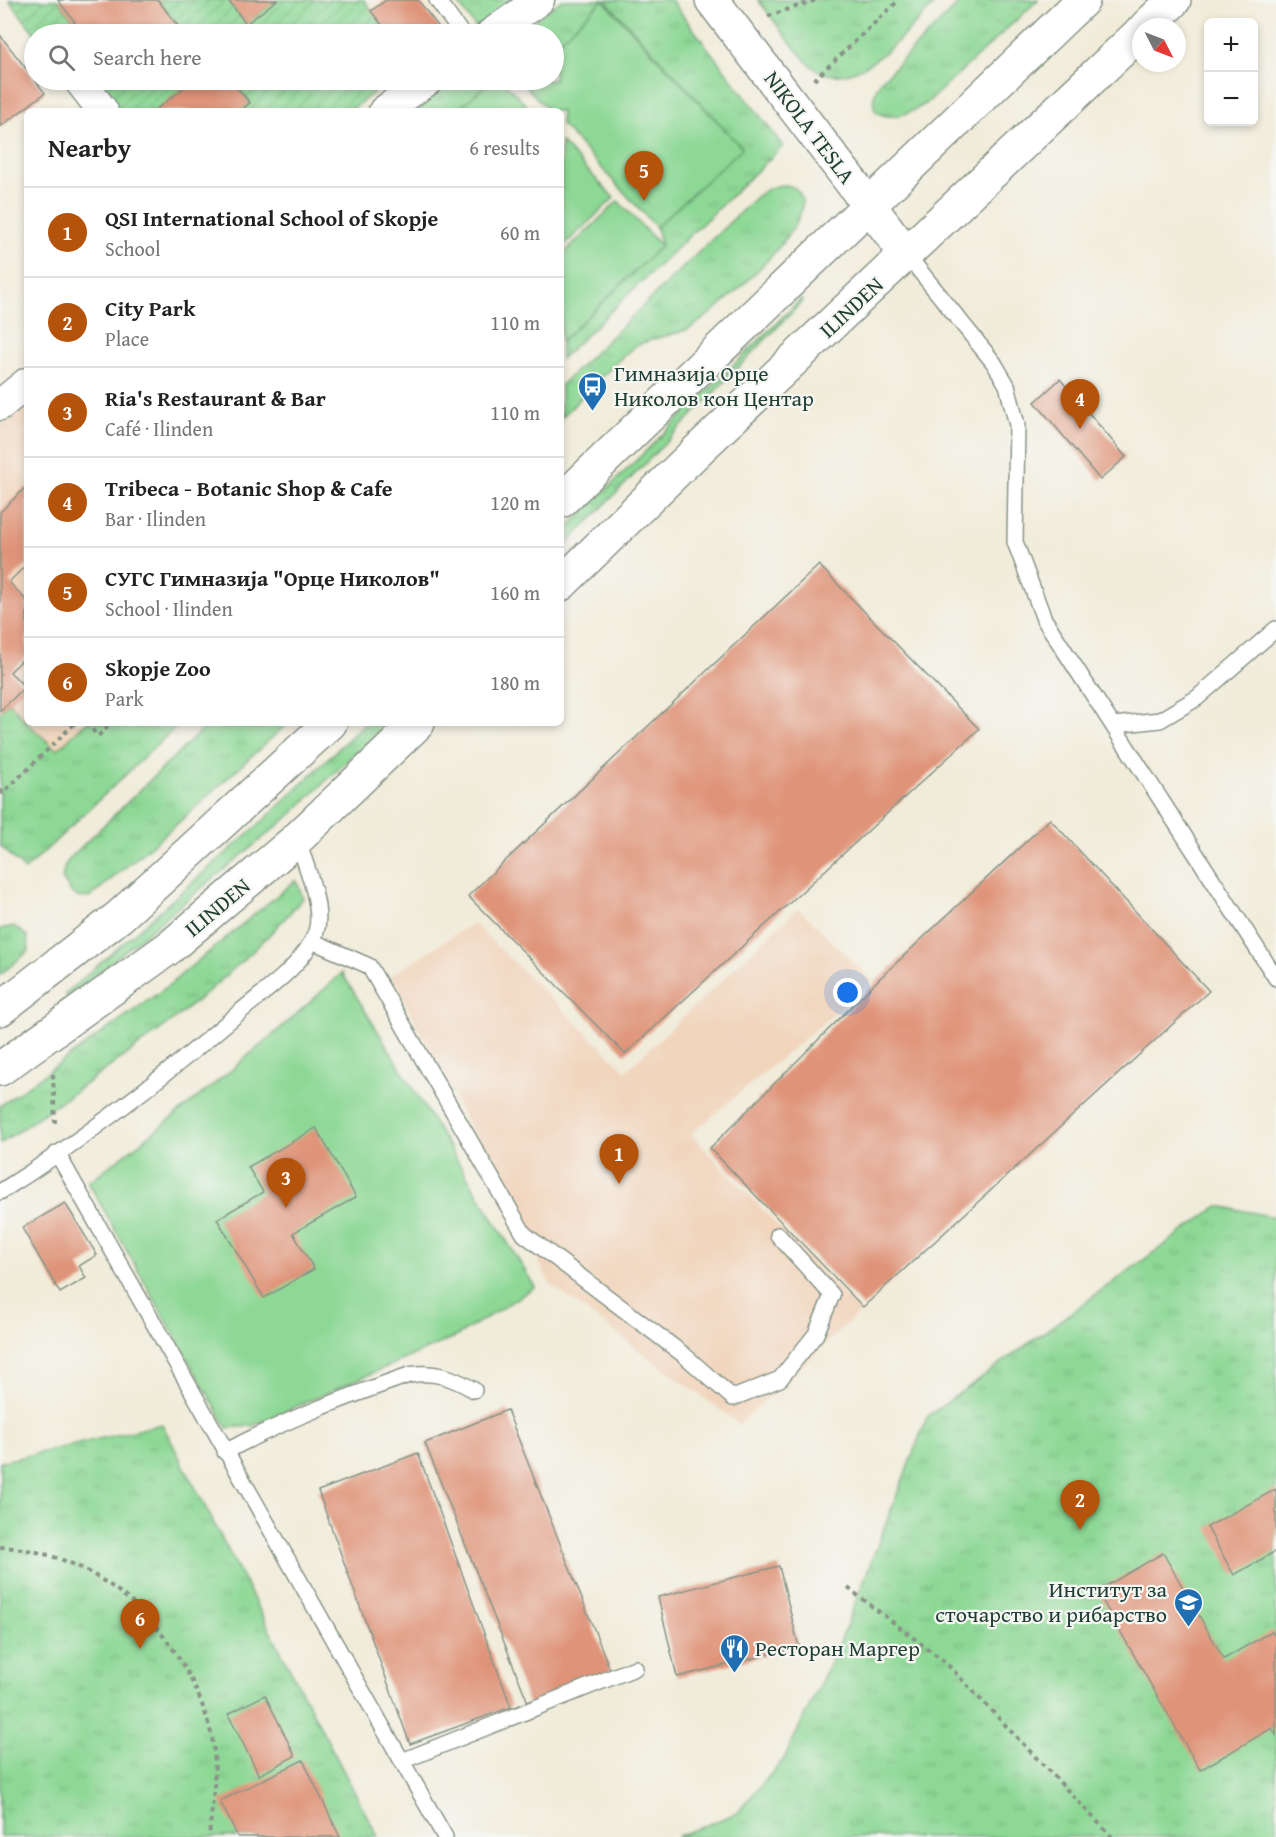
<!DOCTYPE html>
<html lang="en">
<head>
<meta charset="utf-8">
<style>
  body { margin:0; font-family:"Gentium Book Plus",serif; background:#f6f6f6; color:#222 }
  .controls { position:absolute; right:18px; top:18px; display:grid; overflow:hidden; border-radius:9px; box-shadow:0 3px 9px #0003 }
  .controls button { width:54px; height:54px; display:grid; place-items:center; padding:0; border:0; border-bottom:2px solid #e0e0e0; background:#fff; color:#222; font:30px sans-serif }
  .compass { position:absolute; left:1132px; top:18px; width:54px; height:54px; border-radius:50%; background:#fff; box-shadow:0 3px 9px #0003; rotate:132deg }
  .you { position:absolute; left:848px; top:993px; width:21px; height:21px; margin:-15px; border:4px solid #fff; border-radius:50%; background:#1a73e8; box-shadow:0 0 0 9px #1a73e833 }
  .badge { display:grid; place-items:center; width:39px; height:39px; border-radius:50%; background:#b45309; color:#fff; font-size:20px; font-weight:700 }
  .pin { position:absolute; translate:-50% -50px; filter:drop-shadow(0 2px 3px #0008) }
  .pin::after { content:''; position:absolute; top:32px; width:21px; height:18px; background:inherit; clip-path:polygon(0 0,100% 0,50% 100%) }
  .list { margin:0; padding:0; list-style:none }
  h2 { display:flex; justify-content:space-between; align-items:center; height:78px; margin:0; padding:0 24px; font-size:26px }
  h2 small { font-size:20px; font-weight:400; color:#767676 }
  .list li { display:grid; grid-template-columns:39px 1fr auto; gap:18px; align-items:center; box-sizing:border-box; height:90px; padding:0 24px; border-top:2px solid #e0e0e0 }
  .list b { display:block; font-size:22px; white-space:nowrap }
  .list p { margin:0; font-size:20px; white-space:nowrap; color:#767676 }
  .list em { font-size:20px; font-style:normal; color:#767676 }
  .icon { flex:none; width:33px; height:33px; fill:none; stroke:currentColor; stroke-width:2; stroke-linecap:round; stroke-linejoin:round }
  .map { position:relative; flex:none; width:1276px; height:1837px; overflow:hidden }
  .search { position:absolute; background:#fff; box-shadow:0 3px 9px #0003; left:24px; top:24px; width:540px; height:66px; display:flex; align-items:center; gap:15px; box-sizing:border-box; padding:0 21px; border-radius:33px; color:#767676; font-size:22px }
  .panel { position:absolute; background:#fff; box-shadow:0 3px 9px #0003; left:24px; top:108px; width:540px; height:618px; border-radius:9px }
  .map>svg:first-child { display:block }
</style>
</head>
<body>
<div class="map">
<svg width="1276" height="1837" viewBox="0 0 1276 1837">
  <defs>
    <pattern id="grass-tufts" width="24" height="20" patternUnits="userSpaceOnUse" patternTransform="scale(1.5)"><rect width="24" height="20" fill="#8dd895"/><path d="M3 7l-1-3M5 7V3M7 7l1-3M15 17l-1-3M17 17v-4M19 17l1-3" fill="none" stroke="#79ba81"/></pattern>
    <pattern id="garden-furrows" width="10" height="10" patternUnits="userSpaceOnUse" patternTransform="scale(1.5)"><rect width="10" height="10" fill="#8dd895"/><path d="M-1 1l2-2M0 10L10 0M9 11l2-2" fill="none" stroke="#79ba81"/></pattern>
  </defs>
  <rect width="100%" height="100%" fill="#f6f6f2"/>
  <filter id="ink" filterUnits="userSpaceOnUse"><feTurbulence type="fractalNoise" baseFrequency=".0167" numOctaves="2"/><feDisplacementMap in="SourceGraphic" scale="12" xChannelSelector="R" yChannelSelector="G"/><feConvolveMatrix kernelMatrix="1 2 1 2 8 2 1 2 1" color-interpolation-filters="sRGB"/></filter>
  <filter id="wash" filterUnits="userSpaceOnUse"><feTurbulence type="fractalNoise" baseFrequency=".008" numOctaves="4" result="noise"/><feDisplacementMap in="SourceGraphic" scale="24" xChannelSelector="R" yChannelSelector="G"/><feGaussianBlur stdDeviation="1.35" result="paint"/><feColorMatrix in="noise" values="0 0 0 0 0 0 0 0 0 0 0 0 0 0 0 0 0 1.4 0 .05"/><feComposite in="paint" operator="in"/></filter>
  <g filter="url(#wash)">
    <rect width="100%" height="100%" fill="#f1ecda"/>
    <!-- built -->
    <path fill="#f1d5bd" d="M27,393v330h153l-155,147 -25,-25v-429z
      M798,908l75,73 -182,153 169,178 -121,112 -189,-140 -159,-309 82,-52 153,148z"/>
    <!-- grass -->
    <path fill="url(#grass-tufts)" stroke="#568a64" stroke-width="1.5" d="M456,0h59l-38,29z
      M562,0h41l-49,46v-12h-39z
      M605,0h66l112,146 -222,213v-17l100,-96 -5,-19 86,-79z
      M758,0h180c-29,28 -88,106 -131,62 -18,-19 -33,-42 -49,-62z
      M962,0h76l-111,103c-15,9 -34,19 -51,9 -6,-11 -1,-21 5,-31z
      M453,80h38l-34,31h-47z
      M782,185c10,0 17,3 20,14 8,31 -86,114 -112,129 -15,8 -43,10 -56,19 -26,21 -49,48 -73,71v-33l195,-188 13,-9z
      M801,299l2,2 -242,249v-16z
      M9,702l18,21 30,27 28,-27h95l-155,147 -25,-25v-134z
      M209,723h79l-112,102 -86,72 -11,1 -8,-6 -9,-14 3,-13 6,-8z
      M365,723h22l-101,96 -219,179 -2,-4 201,-176z
      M296,880l7,18c-84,99 -198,172 -303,246v-38l165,-118z
      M14,926l13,10 2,15 -29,24v-46z
      M1218,1206l58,11v620h-600l61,-24 47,-54 56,-117 87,-225z
      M162,1424l216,413h-378v-375z"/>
    <!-- garden -->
    <path fill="url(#garden-furrows)" stroke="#568a64" stroke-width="1.5" d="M9,0h49l17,22 -5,4 7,8h-42z
      M158,0h70l18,24 31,-24h87l25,34h-214l6,-5z
      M92,80h19l2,2 3,-2h78l-39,31h-39z
      M231,80h160l-42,31h-109l10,-8z"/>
    <!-- pitch -->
    <path fill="#8dd895" stroke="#568a64" stroke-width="1.5" d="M603,0l139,148 -86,79 -95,-103v-13h-12l-29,-31h34v-34z
      M491,80h11l30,31h-75z
      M561,142l53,56 -53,50z
      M618,201l43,45 -100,96v-86z
      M342,973l193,314 -78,49 -205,90 -25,2 -139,-246c88,-65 173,-134 254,-209z"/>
    <g id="blocks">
      <!-- building -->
      <path fill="#df9479" d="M58,0h100l23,30 -6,4h-98l-7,-8 5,-4z
        M228,0h49l-31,24z
        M386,0h32l26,34h-55l-18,-23z
        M0,35l45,58 -45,34z
        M194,80h37l19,23 -10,8h-86z
        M1060,379l66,78 -26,23 -65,-78z
        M27,486v78l-18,18 18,19v54l-17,17 15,15 -25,24v-199z
        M819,565l160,164 -354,325 -157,-158z
        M1050,819l159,172 -346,316 -153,-159 168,-168z
        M316,1128l40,69 -63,36 21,36 -50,29 -47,-79 46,-27 -15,-25z
        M65,1203l32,52 -18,11 7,12 -26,15 -38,-65z
        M507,1410l104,262 -82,33 -104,-262z
        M418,1453l93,254 -101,37 -92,-253z
        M1276,1489v62l-42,24 -27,-48z
        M1163,1553l61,106 48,-28 4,6v98l-4,-7 -72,42 -103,-179z
        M779,1566l20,81 -122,30 -19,-80z
        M265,1695l30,61 -36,19 -31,-61z
        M303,1760l37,77h-102l-18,-36z"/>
    </g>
  </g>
  <g filter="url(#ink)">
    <use href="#blocks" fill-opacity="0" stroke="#889487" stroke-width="1.5"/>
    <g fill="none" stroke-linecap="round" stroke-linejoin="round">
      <defs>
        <path id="lane" d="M437,0l25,34
          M907,255l87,108 13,22 10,40 -2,117 29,77 232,359
          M1114,725l46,-5 37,-22 79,-69
          M312,941l57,25 155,268 160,121 49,43 47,-19 36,-45 16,-39 -54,-60
          M57,1153l388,684
          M0,1192c85,-53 165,-116 241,-181 25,-21 64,-47 75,-79 8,-24 -11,-69 -19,-93
          M225,1452c59,-32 121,-55 184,-77 26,-4 43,2 65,15
          M402,1761l233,-93"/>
        <path id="street" d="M491,34l48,-34
          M79,80l24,31
          M384,111l44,-31
          M0,405l27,-22"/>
        <path id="secondary" d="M712,0l195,255
          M1146,27l28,-27
          M561,501l522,-501
          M561,584l136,-133 444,-419
          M0,1009l120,-93 210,-193
          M0,1069l170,-122 127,-108 121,-116"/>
      </defs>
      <!-- lane casing -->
      <use href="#lane" stroke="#889487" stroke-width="18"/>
      <!-- street casing -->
      <use href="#street" stroke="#889487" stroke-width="33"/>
      <!-- secondary casing -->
      <use href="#secondary" stroke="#889487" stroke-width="36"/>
      <!-- path -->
      <path stroke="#889487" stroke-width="4" stroke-dasharray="4.5 4.5" stroke-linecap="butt" d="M768,16l48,-16
        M814,80l85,-80
        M86,723l12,13 14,-13
        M0,790l3,3 72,-70
        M53,1074l2,49
        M0,1547c102,4 187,89 211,186 8,34 1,70 -2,104
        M848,1588l97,74 167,175"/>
      <!-- lane -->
      <use href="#lane" stroke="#fff" stroke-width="15"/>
      <!-- street -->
      <use href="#street" stroke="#fff" stroke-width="30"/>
      <!-- secondary -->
      <use href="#secondary" stroke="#fff" stroke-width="33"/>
    </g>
  </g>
  <!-- icons -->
  <defs>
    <symbol id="bus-pin" viewBox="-11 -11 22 30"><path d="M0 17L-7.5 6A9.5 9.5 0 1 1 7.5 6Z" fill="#1f6fb2" stroke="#f6f6f2"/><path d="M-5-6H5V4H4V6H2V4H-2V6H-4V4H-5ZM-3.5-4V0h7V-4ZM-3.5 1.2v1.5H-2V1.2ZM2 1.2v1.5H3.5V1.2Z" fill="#fff"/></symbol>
    <symbol id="university-pin" viewBox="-11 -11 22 30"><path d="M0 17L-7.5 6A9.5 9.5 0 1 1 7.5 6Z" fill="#1f6fb2" stroke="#f6f6f2"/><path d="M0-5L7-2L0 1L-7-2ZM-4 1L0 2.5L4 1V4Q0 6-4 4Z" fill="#fff"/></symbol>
    <symbol id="restaurant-pin" viewBox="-11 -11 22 30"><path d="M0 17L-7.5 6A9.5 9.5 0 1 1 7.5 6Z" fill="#1f6fb2" stroke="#f6f6f2"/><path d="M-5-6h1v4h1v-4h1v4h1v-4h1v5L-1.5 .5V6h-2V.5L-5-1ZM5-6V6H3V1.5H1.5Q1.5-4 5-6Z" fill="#fff"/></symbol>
  </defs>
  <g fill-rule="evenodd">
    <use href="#bus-pin" x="576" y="370" width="33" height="45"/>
    <use href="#university-pin" x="1172" y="1586" width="33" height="45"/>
    <use href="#restaurant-pin" x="718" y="1632" width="33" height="45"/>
  </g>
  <g text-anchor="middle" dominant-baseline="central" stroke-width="4.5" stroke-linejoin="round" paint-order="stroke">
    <!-- street labels -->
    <g font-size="22" fill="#1f3d34" stroke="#f6f6f2">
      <text transform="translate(810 127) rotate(53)">NIKOLA TESLA</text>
      <text transform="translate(851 307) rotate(-43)">ILINDEN</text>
      <text transform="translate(217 907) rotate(-40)">ILINDEN</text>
    </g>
    <!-- poi labels -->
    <g font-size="22" fill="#1f3d34" stroke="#f6f6f2" text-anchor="start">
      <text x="614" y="373">Гимназија Орце<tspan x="614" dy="25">Николов кон Центар</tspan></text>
      <text x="1167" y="1589" text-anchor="end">Институт за<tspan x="1167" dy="25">сточарство и рибарство</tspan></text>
      <text x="755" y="1648">Ресторан Маргер</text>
    </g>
  </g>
</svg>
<div class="controls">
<button>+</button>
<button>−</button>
</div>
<svg class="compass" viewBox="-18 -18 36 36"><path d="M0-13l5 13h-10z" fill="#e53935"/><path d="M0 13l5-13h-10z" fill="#767676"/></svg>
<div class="you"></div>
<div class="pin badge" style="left:619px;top:1184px">1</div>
<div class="pin badge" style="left:1080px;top:1530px">2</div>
<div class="pin badge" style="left:286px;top:1208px">3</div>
<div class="pin badge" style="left:1080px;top:429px">4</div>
<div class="pin badge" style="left:644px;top:201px">5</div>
<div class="pin badge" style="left:140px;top:1649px">6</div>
<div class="search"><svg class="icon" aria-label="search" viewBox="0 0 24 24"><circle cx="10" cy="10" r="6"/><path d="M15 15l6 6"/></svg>Search here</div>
<section class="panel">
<h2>Nearby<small>6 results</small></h2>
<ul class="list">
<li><span class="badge">1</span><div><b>QSI International School of Skopje</b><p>School</p></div><em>60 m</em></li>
<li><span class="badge">2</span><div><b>City Park</b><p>Place</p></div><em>110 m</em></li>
<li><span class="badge">3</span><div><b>Ria's Restaurant &amp; Bar</b><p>Café · Ilinden</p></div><em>110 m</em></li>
<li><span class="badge">4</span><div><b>Tribeca - Botanic Shop &amp; Cafe</b><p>Bar · Ilinden</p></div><em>120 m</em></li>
<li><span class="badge">5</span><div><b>СУГС Гимназија &quot;Орце Николов&quot;</b><p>School · Ilinden</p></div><em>160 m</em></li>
<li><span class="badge">6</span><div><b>Skopje Zoo</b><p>Park</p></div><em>180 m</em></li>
</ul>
</section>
</div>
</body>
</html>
